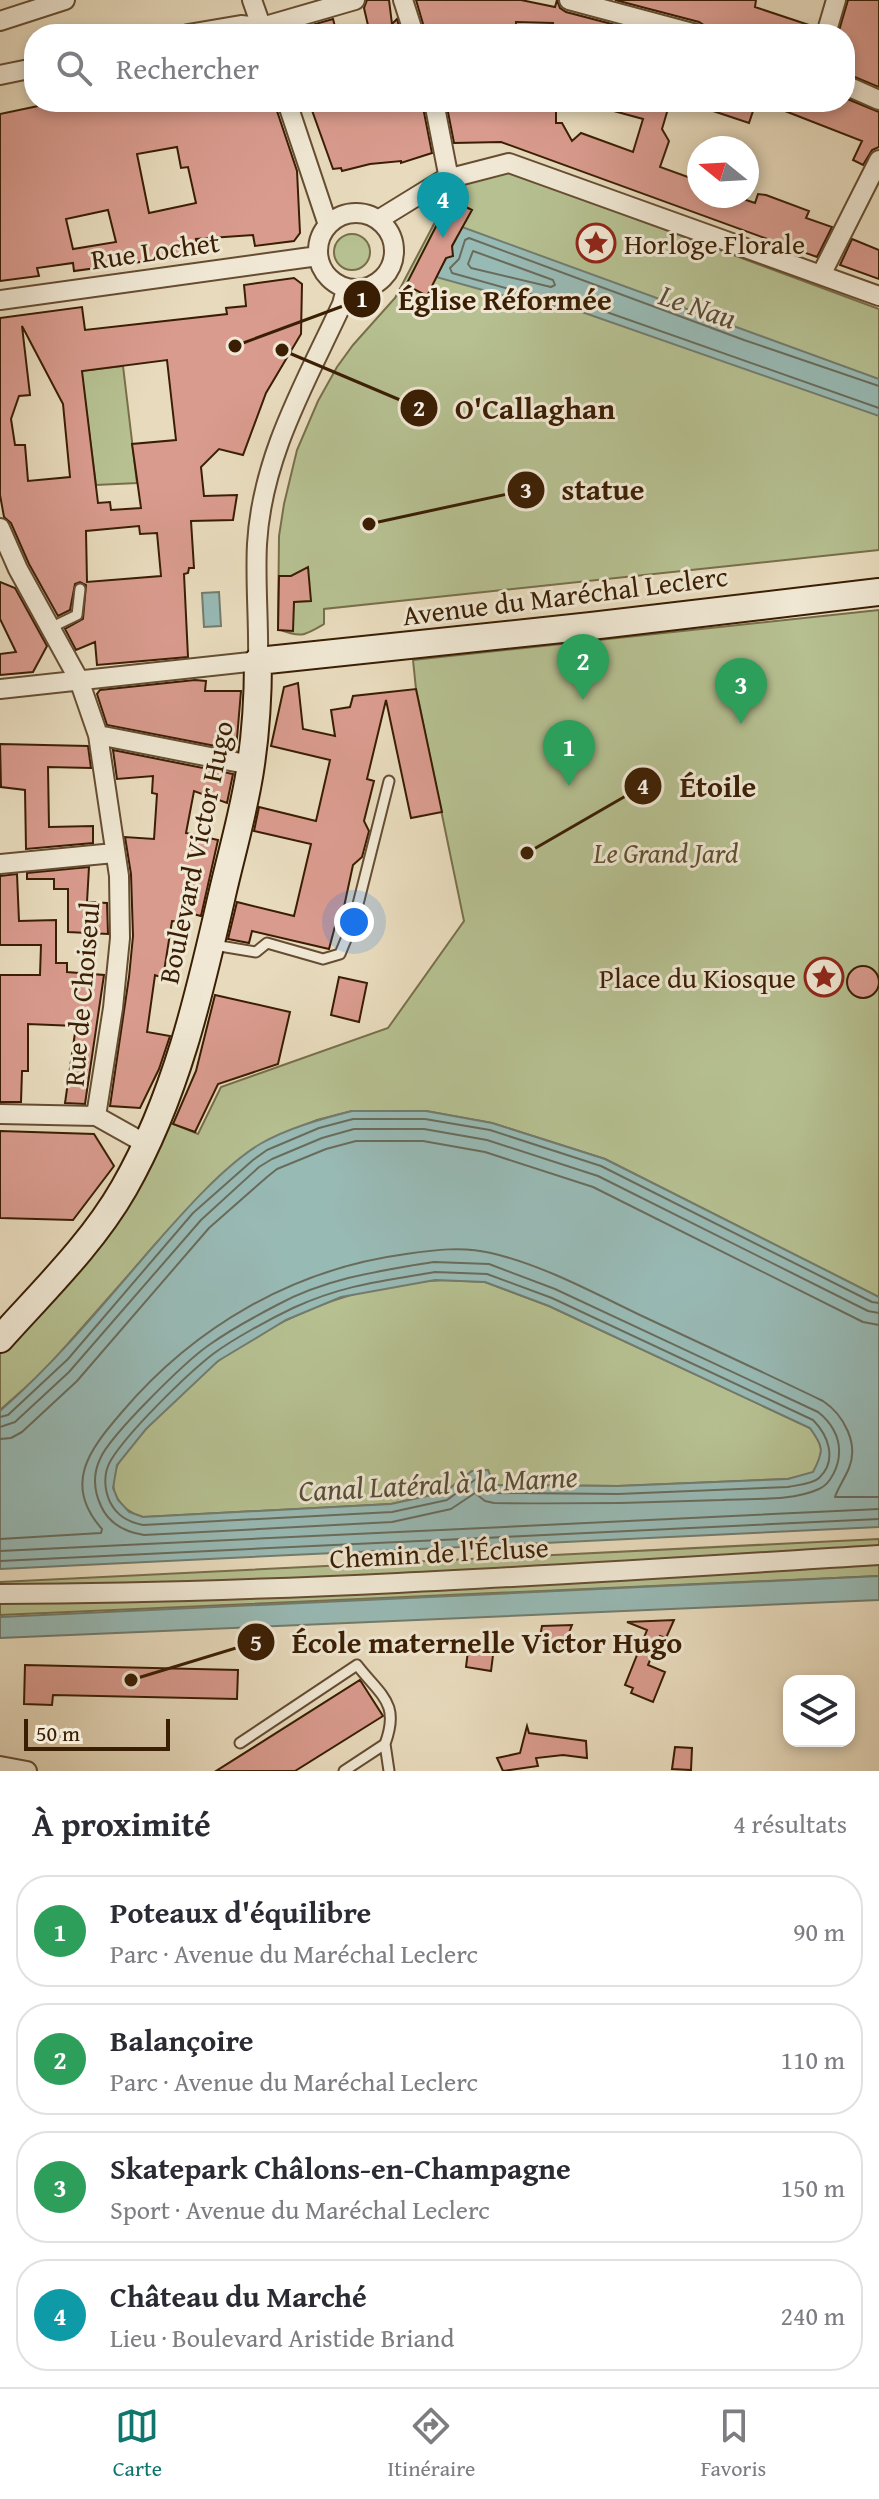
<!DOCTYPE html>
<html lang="fr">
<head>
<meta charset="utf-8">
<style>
  body { margin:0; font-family:"Gentium Book Plus",serif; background:#f2f2f3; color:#2b2b33 }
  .controls { position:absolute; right:24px; bottom:24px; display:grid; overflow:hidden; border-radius:16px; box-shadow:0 4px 12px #0003 }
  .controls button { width:72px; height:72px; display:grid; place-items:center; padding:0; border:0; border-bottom:2px solid #e1e1e2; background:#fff; color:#2b2b33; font:40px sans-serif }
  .compass { position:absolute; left:687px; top:136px; width:72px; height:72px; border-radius:50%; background:#fff; box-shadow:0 4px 12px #0003; rotate:288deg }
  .scale { position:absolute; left:24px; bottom:20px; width:146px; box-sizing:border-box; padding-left:8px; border:4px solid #3a1e03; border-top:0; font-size:22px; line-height:28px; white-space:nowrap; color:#3a1e03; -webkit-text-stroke:6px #f0e8d4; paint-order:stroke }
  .you { position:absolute; left:354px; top:922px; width:28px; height:28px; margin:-20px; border:6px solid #fff; border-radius:50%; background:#1a73e8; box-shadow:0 0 0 12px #1a73e833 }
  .badge { display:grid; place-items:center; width:52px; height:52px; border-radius:50%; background:#0f766e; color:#fff; font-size:26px; font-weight:700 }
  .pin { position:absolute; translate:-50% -66px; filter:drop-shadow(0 2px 4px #0008) }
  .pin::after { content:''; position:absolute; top:42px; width:28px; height:24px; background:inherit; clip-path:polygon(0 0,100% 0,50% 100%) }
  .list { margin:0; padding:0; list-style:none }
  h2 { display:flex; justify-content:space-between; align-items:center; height:104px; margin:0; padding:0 32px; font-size:34px }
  h2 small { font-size:26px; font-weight:400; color:#7c7c81 }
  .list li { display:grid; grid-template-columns:52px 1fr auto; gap:24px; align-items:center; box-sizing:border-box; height:112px; margin:0 16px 16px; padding:0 16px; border:2px solid #e1e1e2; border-radius:32px }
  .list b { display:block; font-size:30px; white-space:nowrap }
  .list p { margin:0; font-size:26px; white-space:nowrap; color:#7c7c81 }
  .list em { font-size:26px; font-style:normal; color:#7c7c81 }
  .icon { flex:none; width:44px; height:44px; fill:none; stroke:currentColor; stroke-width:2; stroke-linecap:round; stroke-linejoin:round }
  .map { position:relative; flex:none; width:879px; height:1771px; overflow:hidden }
  .search { position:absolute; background:#fff; box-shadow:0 4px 12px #0003; left:24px; right:24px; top:24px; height:88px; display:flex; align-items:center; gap:20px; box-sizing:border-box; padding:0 28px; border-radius:32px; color:#7c7c81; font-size:30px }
  .sheet { height:616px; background:#fff }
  nav { display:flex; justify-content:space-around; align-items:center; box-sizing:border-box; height:112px; border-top:2px solid #e1e1e2; background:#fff; font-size:22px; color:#7c7c81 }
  nav a { display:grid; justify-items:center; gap:4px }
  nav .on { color:#0f766e }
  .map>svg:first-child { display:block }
</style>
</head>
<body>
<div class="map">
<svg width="879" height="1771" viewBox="0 0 879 1771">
  <rect width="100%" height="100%" fill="#e8dbbd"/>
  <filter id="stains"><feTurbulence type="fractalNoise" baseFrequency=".0025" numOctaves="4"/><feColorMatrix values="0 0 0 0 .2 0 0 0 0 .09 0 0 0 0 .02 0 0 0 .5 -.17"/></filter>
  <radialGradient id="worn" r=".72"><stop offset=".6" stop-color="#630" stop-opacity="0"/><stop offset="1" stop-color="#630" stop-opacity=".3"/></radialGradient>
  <!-- green -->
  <path fill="#b6c091" stroke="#786f4a" stroke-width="2" d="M507,171l372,138v241l-555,59v15c-20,12 -23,14 -46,5l1,-93 5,-32 13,-54 21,-49 19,-34 16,-22 42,-47 60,-114z
    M334 252a18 18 0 1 1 36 0a18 18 0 1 1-36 0Z
    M123,366l14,117 -41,2 -15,-114z
    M879,610v687l-274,-138 -113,-36 -66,-12h-74l-35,9 -27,11 -56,35 -65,63 -126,143 -43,38v-72l158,-191 13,-24 27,11 23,-47 167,-59 76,-107 -48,-232 -3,-29z
    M444,1280l41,2 64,24 261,122c14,19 14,23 4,45l-26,6 -170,7 -124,-1 -6,-15 -16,1 -27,21 -54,12 -248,13c-23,-6 -37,-27 -26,-51 10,-22 80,-90 101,-105 23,-18 53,-34 79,-46 46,-21 96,-33 147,-35z
    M879,1539v13l-297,20 -582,17v-7z
    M879,1560v16l-879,39v-20z"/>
  <!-- water -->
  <path fill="#98bab5" stroke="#727c6e" stroke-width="2" fill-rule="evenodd" d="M462,227l417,152v37l-300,-105 -64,-12 -79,-22 11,-20 5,-2 -1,-6z
    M219,592l2,34 -17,1 -2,-34z
    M352,1111h74l66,12 113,36 274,138v230l-879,42v-158c56,-49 102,-105 150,-161 30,-34 72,-83 110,-106 28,-16 61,-25 92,-33zM435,1280l50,2 64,24 261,122c14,19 14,23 3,44l-25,7 -170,7 -124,-1 -6,-15 -16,1 -27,21 -54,12 -248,13 -14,-5 -11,-12 -5,-12 4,-23 29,-36 72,-68 68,-41 55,-23z
    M879,1576v24l-879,38v-21z"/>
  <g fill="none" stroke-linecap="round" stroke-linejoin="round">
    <!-- shore -->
    <path stroke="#696c5c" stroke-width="2" d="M473,251l80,29 2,5 -4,2 -80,-19 -3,-4z
      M879,386l-135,-46 -275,-102 -4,2 -6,19 -9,9 2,5 64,18 65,12 298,105
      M434,1262l55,2 66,25 263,123c13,10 22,25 21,41 0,12 -8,31 -20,36 -29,13 -66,9 -97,11 -76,3 -152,4 -228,3l-9,-2 -10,-8 -24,16 -59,13 -248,13c-19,-3 -35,-11 -43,-29 -7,-15 -8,-32 -1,-47 10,-24 86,-98 109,-114 21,-15 45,-28 68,-40 50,-27 102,-34 157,-43z
      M435,1272l52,2 65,24 261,122c15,15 25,40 6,58 -6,6 -22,7 -31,9l-170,7 -124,-1 -7,-4 -4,-10h-7l-29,21 -55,12 -249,13c-15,-3 -26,-9 -33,-23 -6,-13 -7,-29 1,-42 17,-28 75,-85 102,-106 20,-15 57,-35 80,-46 50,-23 89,-27 142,-36z
      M0,1417l8,-2 60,-56 125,-146 60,-53 14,-10 52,-22 34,-9h72l65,11 111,36 271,136 7,1
      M0,1427l15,-5 54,-50 132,-152 58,-53 13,-8 50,-21 32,-9h70l63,11 111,36 270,135 11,2
      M0,1439l11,-1 11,-6 55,-51 132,-153 58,-51 10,-8 49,-20 30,-8h67l62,11 108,35 270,135 16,3
      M0,1539l101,-6 1,-4c-40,-45 -12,-80 20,-117 73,-86 172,-143 284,-158 28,-4 57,-8 85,-1 52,12 103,40 151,63 60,28 121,56 181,85 21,14 36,43 26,67 -4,10 -11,20 -14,29h44
      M0,1551l879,-42
      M0,1561l879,-42"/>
  </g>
  <!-- building -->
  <path fill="#d99b8e" stroke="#3a1e03" stroke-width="2" fill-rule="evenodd" d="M367,0h22l3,24 5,-5 4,15h-31l-6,-26z
    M416,0h105l34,7 2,-7 3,8 6,4 84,22h-96l-1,-11 -37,-1v10h-8v2h-82z
    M615,0h141l-1,7 60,20 -1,7h-106l-3,-8 -6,-4z
    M848,0h31v87l-34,-14v-39h-7z
    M333,19l4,15h-40l4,-6z
    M845,98l34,14v35l-7,3 -9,15 -10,-5 9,-19 -95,-37 78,-2z
    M57,102h217l23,69 3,62 -6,8 -39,5 -2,-11 -57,4 3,15 -125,17 -1,-8 -36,5 2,8 -39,5v-167zM177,147l4,21 7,-1 8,36 -47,10 -12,-59zM108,210l8,32 -43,7 -7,-30z
    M309,102h113l10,51 -31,10v-2l-31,3 -28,7 -1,-3 -8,1z
    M446,102h68l1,6 41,-6v21h6l10,18 9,-8 52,19 10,-33 -44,-12v-5h71l-8,27 7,12 -9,26 39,14v15h35l21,7 3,-9 8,1 43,16 -3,7 26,9 -15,30 -316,-115 -47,1z
    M695,102h61l-7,21 -54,-18z
    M450,199l22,11 -20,36 1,10 -7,2 -19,38 -21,-11z
    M852,239l27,11v29l-39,-14z
    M294,278l8,6 -1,50 -35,59 -23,62 -24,-6 -18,18 3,29 33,-1 -4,25 -42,1 3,47h-5l-1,5 -4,1 4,83 -91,8 -2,-23 -19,8 -11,-21 18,-10 3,-34 -6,-3 -5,2 -5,26 -12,6 -29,-52 -18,-41 -7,-6 -4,-22v-177l82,-11 3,23 142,-16 -1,-6 20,-2 -2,-21zM22,326l41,78 7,73 -42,4 -3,-36h-10l-4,-26 8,-23 11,-1zM167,360l9,80 -44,4 9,64 -30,2 -1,-8 -12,1 -16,-132zM139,526l1,8 17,-1 4,43 -74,6 -1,-51z
    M308,567l3,34 -17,1 -1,29 -15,-1 1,-54h12z
    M0,582l15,6 32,58 -14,26 -33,3v-21l16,-2 -16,-33z
    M195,680l11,1 -1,10h36l-5,59 -129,-25 -10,-31 3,-4z
    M298,683l5,46 32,7 -4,-26 19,-3 3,-11 63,-7 26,123 -31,6 -25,-118 -19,79 7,2 -10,40 5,10 -7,26 -9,8 -11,51 -4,-1 -9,34 -77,-18 -3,12 -21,-4 9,-37 57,14 17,-72 -57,-13 5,-24 57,14 14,-61 -59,-14 13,-59z
    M0,744l88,2 3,22 -43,-1 1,60 44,-1v17l-67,6 -1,-59 -24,-3z
    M113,750l120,24 -6,29 -33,-12 -8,42 32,7 -17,76 -16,-4 -1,10 -12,-1 -9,57 -8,-3 -8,57 23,4 -11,33 -19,39 -30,-2 19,-129 4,-41 -2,-62 -6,-37 29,2 3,-45 -5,-1 1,-17 -36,3z
    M89,867l-2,35 20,1 1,31 -40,-2v-43h-14v-10h-27v-6z
    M17,874l2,47 37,-1v43h11v9l37,3 -19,129 -20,-1 11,-77 -48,-2v47h-6l-1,31h-21v-127h40l1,-30h-41v-69z
    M847 982a16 16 0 1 1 32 0a16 16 0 1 1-32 0Z
    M339,977l28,6 -8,39 -28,-7z
    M215,995l75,17 -12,52 -60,20 -23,48 -22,-8 23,-53z
    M0,1131l94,3 20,32 -41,54 -73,-2z
    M674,1620l-8,18 -6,-2 -12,29 17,7 -12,30 -22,-9 2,-5 -8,-3 22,-55 -20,-8z
    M572,1625l-9,23 -24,-6 3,-16z
    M469,1643l25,4 -3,24 -25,-4z
    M25,1665l213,5 -1,29 -184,-4 -1,10 -28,-1z
    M360,1680l23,36 -88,55h-79z
    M527,1726l2,7 57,8 1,17 -24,-3 -27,3 2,8 -35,5 -6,-13 23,-5z
    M675,1747l17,1 -1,22 -19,-1z"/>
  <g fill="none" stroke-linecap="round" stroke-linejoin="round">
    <defs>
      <path id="lane" d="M50,628l27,-13 3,-26
        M214,945l42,7 11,-9 56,16 17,-5 14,-34 35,-139
        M240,1743l117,-78c25,32 43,38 28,79
        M344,1771l41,-27 4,27"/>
      <path id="street" d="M252,0l12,34
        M403,0l11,34
        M569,0l127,34
        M0,21l65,-21
        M188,34l53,-9 21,2 93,-27
        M826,34l10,-34
        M0,75l34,-7
        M845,85l34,15
        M287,102l41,123
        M434,102l15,77
        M318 251a38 38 0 1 1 76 0a38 38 0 1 1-76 0Z
        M378,220l65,-40 66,-17 370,133
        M821,275l58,-115
        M0,300l318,-44
        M0,528l18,41 61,111 19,55 21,141 1,62 -7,70 -17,108
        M0,689l258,-28c1,-39 -3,-78 -1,-117 5,-88 49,-162 85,-240l4,-15
        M98,735l153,30
        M0,864l114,-11
        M0,1114l96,2 50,28
        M0,1594c293,-1 586,-21 879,-39
        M0,1766l27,5"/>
      <path id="secondary" d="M0,1339c43,-48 92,-95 124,-151 52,-91 75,-192 98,-293 10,-44 23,-87 29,-131 5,-34 7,-69 7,-103l333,-35 288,-34"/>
    </defs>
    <!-- lane casing -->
    <use href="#lane" stroke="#664d32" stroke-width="13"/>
    <!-- street casing -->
    <use href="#street" stroke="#664d32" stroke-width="22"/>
    <!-- secondary casing -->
    <use href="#secondary" stroke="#3a1e03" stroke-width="30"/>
    <!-- lane -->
    <use href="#lane" stroke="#f0e8d4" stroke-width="9"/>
    <!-- street -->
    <use href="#street" stroke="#f0e8d4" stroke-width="18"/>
    <!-- secondary -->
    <use href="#secondary" stroke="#f0e8d4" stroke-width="26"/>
  </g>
  <!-- icons -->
  <defs>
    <symbol id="sight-ring" viewBox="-11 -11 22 22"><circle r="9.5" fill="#f0e8d4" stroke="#8f2418" stroke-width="1.5"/><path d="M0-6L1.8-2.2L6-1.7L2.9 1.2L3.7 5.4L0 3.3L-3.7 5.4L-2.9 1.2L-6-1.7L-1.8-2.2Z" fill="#8f2418"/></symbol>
  </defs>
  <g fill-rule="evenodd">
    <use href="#sight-ring" x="574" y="221" width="44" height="44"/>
    <use href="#sight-ring" x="802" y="955" width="44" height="44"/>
  </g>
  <g text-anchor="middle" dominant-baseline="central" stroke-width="6" stroke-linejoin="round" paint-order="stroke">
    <!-- poi labels -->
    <g font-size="28" fill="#3a1e03" stroke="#f0e8d4" text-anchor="start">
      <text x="624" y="243">Horloge Florale</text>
      <text x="796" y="977" text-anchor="end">Place du Kiosque</text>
    </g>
    <!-- street labels -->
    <g font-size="28" fill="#3a1e03" stroke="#f0e8d4">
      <text transform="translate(155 250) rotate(-8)">Rue Lochet</text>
      <text transform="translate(565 595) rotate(-7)">Avenue du Maréchal Leclerc</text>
      <text transform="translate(195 852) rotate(-78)">Boulevard Victor Hugo</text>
      <text transform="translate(81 994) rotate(-85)">Rue de Choiseul</text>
      <text transform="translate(439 1552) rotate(-3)">Chemin de l'Écluse</text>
    </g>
    <!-- park labels -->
    <g font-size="28" font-style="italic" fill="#5f4f2e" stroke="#f0e8d4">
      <text x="666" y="852">Le Grand Jard</text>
    </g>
    <!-- water labels -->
    <g font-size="30" font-style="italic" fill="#564d38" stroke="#f0e8d4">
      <text transform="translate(698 306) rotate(19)">Le Nau</text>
      <text transform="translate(438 1483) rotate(-3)">Canal Latéral à la Marne</text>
    </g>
  </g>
  <!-- callouts -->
  <path fill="none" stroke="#3a1e03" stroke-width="3" d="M235 346L362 299M282 350L419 408M369 524L526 490M527 853L643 786M131 1680L256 1642"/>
  <g fill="#3a1e03" stroke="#f0e8d4" stroke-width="3">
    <circle cx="235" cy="346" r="8"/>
    <circle cx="282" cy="350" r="8"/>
    <circle cx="369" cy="524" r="8"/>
    <circle cx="527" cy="853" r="8"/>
    <circle cx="131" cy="1680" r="8"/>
    <circle cx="362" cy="299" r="20"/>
    <circle cx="419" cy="408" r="20"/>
    <circle cx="526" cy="490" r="20"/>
    <circle cx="643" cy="786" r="20"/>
    <circle cx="256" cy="1642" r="20"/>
  </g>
  <g font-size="24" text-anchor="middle" font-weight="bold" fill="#fff">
    <text x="362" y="307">1</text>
    <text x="419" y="416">2</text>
    <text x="526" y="498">3</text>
    <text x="643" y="794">4</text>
    <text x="256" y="1651">5</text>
  </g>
  <g font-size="30" text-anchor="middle" font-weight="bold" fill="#3a1e03" stroke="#f0e8d4" stroke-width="6" stroke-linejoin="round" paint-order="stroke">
    <text x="505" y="310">Église Réformée</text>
    <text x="535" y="419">O'Callaghan</text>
    <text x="603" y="500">statue</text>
    <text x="718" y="797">Étoile</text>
    <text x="487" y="1653">École maternelle Victor Hugo</text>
  </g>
  <rect width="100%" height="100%" filter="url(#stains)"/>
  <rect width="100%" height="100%" fill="url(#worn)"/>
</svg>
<div class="controls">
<button><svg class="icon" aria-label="layers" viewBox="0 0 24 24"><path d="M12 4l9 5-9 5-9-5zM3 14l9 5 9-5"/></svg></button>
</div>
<svg class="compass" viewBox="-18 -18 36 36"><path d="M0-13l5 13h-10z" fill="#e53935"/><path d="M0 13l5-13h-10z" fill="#7c7c81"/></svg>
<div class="scale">50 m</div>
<div class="you"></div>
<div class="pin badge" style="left:569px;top:786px;background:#2e9e5b">1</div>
<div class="pin badge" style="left:583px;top:700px;background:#2e9e5b">2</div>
<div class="pin badge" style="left:741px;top:724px;background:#2e9e5b">3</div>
<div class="pin badge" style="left:443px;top:238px;background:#0f9aa8">4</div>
<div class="search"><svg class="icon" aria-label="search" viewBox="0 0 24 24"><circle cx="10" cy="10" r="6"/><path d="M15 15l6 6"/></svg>Rechercher</div>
</div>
<section class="sheet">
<h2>À proximité<small>4 résultats</small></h2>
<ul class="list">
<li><span class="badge" style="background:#2e9e5b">1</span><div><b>Poteaux d'équilibre</b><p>Parc · Avenue du Maréchal Leclerc</p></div><em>90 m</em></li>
<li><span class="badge" style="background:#2e9e5b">2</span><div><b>Balançoire</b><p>Parc · Avenue du Maréchal Leclerc</p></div><em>110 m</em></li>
<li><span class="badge" style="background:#2e9e5b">3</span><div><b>Skatepark Châlons-en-Champagne</b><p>Sport · Avenue du Maréchal Leclerc</p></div><em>150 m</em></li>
<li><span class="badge" style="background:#0f9aa8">4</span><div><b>Château du Marché</b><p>Lieu · Boulevard Aristide Briand</p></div><em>240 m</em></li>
</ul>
</section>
<nav>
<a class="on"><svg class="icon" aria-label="map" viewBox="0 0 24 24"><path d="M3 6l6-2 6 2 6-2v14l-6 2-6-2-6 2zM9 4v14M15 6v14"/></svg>Carte</a>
<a><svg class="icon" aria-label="directions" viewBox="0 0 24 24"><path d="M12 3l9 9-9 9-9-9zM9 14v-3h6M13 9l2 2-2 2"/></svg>Itinéraire</a>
<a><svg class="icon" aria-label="saved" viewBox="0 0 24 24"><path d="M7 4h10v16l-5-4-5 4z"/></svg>Favoris</a>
</nav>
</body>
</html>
